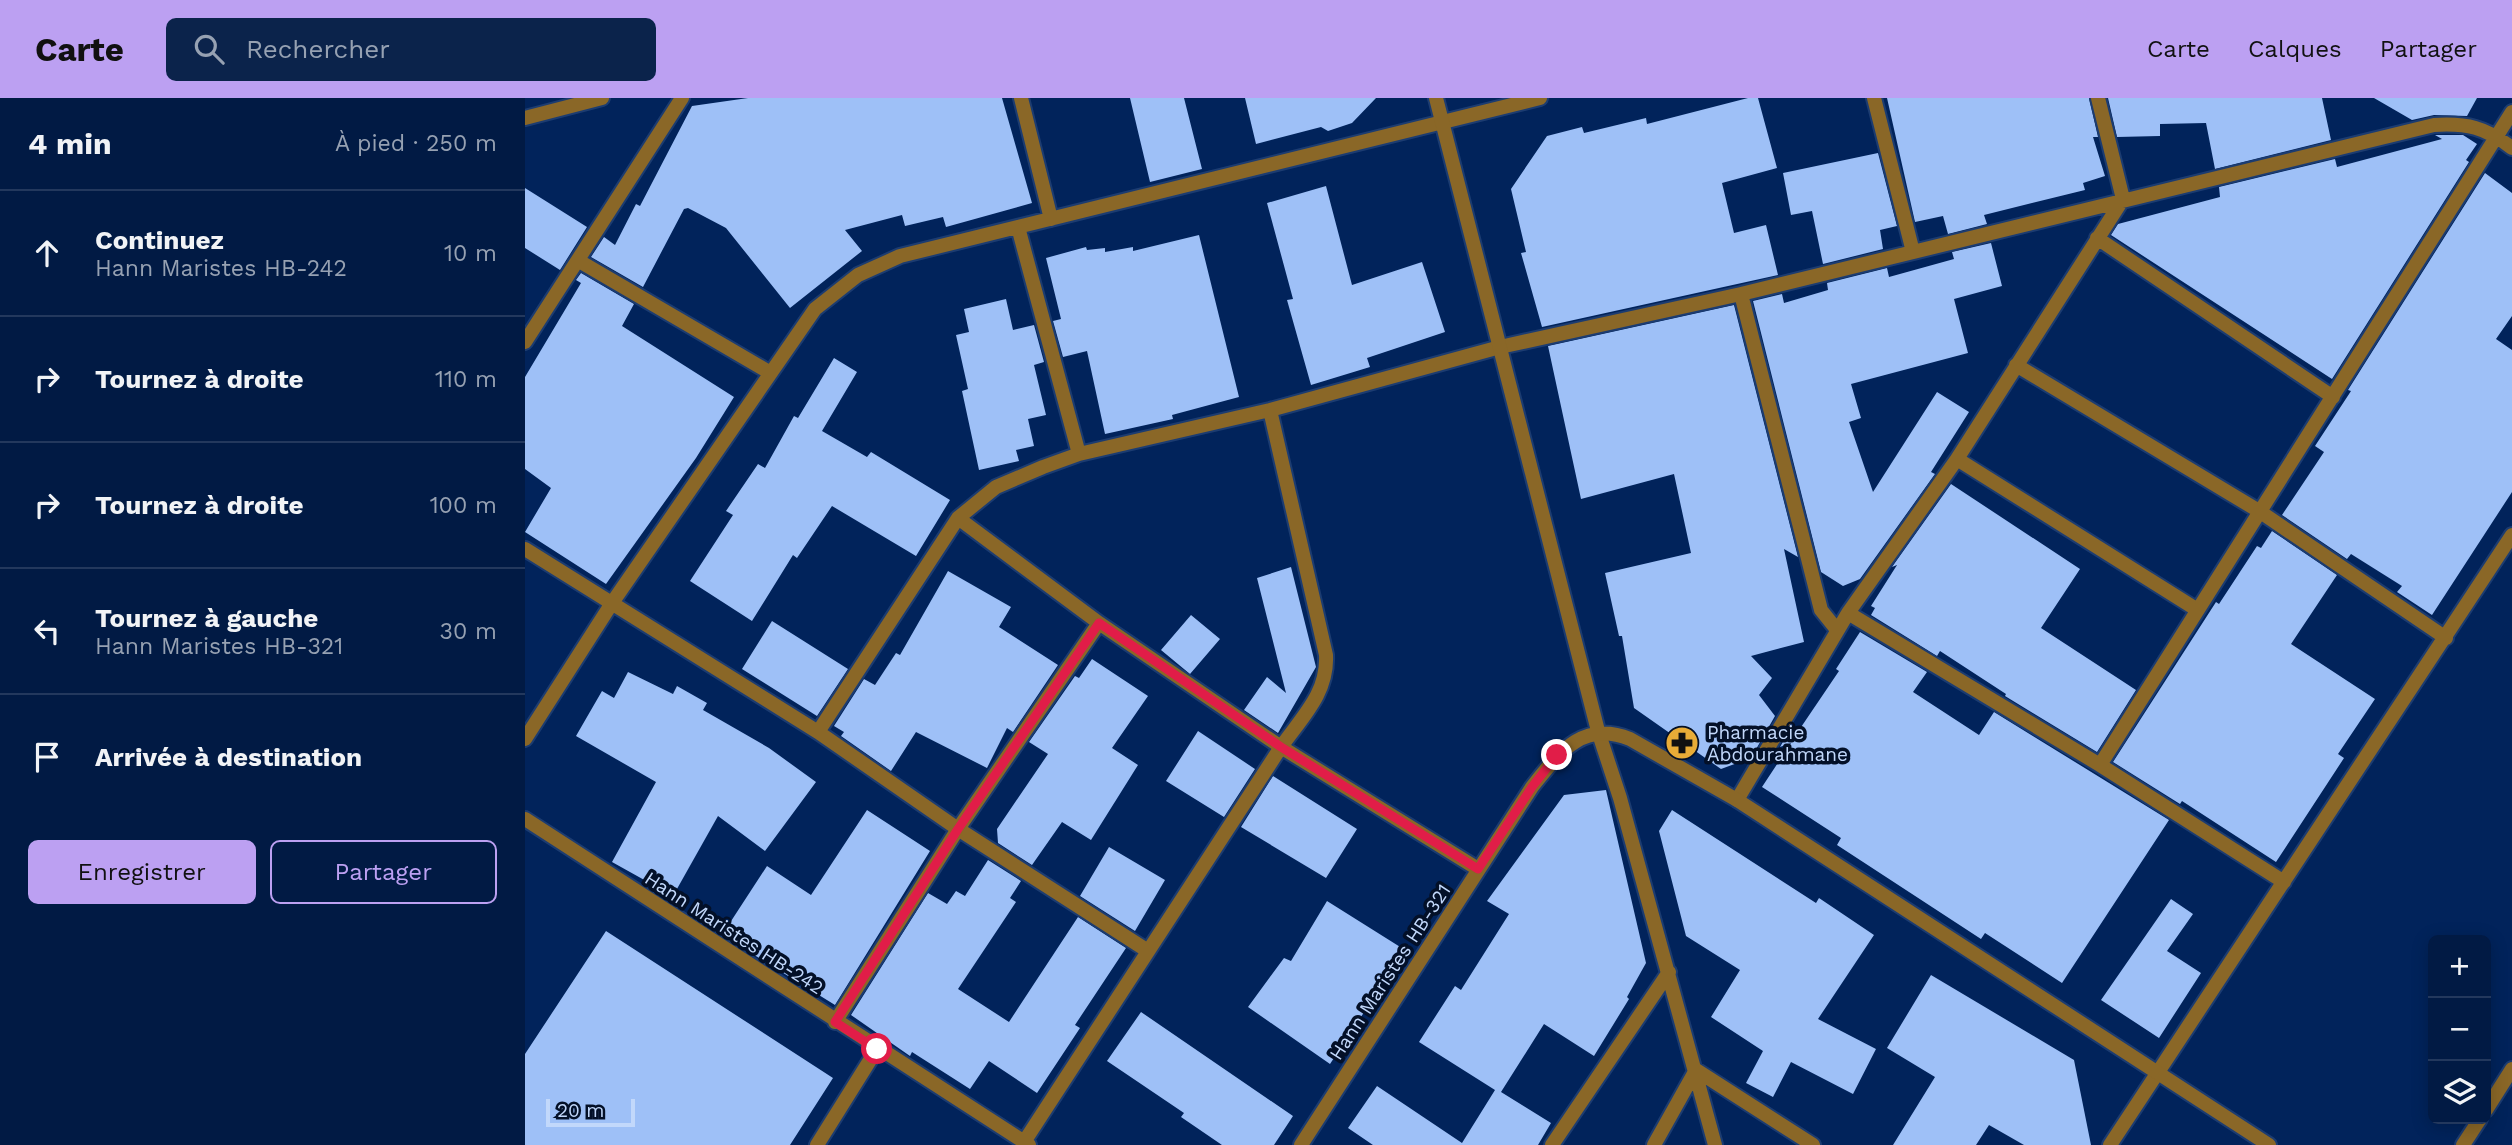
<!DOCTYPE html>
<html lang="fr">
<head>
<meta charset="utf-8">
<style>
  body { margin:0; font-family:"Work Sans",sans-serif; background:#0b234b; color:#f1f3f6 }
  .controls { position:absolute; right:21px; bottom:21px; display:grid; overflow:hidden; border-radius:10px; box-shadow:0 4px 18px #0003 }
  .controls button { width:63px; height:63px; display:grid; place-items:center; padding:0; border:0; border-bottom:2px solid #23385d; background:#011a44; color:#f1f3f6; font:35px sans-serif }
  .scale { position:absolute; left:21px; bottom:18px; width:89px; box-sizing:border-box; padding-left:7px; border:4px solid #c2d8fb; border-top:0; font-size:19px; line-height:24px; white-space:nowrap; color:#c2d8fb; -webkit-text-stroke:5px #031028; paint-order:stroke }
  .stop { position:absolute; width:21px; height:21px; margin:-16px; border:5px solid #e11d48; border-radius:50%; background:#fff }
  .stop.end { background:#e11d48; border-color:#fff; box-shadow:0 2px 7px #0008 }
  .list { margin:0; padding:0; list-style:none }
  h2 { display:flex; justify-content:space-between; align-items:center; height:91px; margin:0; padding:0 28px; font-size:30px }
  h2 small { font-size:23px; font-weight:400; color:#96a1b2 }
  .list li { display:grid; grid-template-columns:46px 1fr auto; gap:21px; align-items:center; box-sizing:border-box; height:126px; padding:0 28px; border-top:2px solid #23385d }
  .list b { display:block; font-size:26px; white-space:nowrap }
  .list p { margin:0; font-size:23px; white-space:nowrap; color:#96a1b2 }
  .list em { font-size:23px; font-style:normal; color:#96a1b2 }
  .actions { display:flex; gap:14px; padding:21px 28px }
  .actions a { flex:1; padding:16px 0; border:2px solid #bca0f2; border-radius:10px; text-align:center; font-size:24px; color:#bca0f2 }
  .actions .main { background:#bca0f2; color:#111 }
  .icon { flex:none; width:38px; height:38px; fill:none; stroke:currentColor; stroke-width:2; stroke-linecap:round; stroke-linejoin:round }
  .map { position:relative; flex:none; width:1987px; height:1047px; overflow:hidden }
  header { display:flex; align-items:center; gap:42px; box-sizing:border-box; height:98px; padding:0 35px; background:#bca0f2; color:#111 }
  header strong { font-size:33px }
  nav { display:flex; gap:38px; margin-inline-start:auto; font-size:24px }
  .search { width:490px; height:63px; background:#0b234b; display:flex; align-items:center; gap:18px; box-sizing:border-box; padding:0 24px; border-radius:10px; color:#96a1b2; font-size:26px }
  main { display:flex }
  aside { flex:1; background:#011a44 }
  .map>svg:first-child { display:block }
</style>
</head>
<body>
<header>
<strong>Carte</strong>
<div class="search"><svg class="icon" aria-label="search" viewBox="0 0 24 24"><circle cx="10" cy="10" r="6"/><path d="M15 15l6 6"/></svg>Rechercher</div>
<nav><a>Carte</a><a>Calques</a><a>Partager</a></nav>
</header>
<main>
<aside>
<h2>4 min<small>À pied · 250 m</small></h2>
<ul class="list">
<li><svg class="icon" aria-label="ahead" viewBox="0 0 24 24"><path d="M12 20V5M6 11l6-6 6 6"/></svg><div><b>Continuez</b><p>Hann Maristes HB-242</p></div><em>10 m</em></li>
<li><svg class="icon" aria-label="right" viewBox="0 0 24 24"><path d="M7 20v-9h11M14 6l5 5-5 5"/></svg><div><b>Tournez à droite</b></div><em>110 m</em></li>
<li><svg class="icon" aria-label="right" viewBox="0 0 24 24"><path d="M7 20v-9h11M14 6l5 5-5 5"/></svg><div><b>Tournez à droite</b></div><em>100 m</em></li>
<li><svg class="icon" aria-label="left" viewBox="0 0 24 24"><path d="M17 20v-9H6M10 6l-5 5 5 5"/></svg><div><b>Tournez à gauche</b><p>Hann Maristes HB-321</p></div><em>30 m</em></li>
<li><svg class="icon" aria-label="arrive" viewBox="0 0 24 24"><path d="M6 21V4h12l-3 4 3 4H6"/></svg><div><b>Arrivée à destination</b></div></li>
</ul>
<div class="actions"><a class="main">Enregistrer</a><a>Partager</a></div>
</aside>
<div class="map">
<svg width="1987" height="1047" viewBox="0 0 1987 1047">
  <rect width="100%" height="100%" fill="#01235b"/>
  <!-- building -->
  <path fill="#9ec0f7" d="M223,0h254l30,105 -86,24 -3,-10 -38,9 -3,-11 -57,15 17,21 -72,57 -64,-80 -38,-20 -4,1 -41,78 -52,-30 13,-20 11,8 21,-41 4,2 52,-100z
    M605,0h54l18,71 -52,13z
    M720,0h131l-24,25 -24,8 -7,-4 -65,17z
    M1223,0h10l19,70 -55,15 12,50 32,-8 12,50 -236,52 -21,-74 5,-1 -15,-63 36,-53 35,-9 2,6 62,-15 1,6z
    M1362,0h202l9,39h-5l12,39 -22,7 2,7 -101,25 3,9 -39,10 -5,-18 -28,6z
    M1583,0h214l9,42 -116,29 -9,-46 -46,1v12l-43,1z
    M1849,0h103l-10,18 -33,-1 -22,5z
    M1910,37h28l14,9 -11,16 3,2 -137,217 -221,-144 7,-11 102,-27 -1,-10 116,-28 2,8 105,-28z
    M1353,55l19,73 -17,4 3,19 -60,15 -11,-53 -21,4 -8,-42z
    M1960,75l27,20v123l-16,23 16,11v142l-80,123 -35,-23 5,-6 -51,-32 -4,5 -65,-44 42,-63 -9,-6 36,-55 -3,-1z
    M801,88l26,99 70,-23 23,70 -78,26 3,9 -59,18 -24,-85 6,-1 -26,-96z
    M0,90l62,39 -27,43 -35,-22z
    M674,137l40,162 -67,18 1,4 -68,15 -18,-83 -24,6 -10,-36 8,-2 -15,-61 40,-11 1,3 18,-2v4l28,-5v4z
    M1466,145l11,43 -48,13 14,54 -117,31 10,34 -12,4 24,70 64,-100 32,20 -38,60 4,2 -75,105 -17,7 -22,-14 -68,-271 29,-7 2,9 44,-13 -1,-7 60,-15 2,9 65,-18 -2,-7z
    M56,175l53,31 -12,22 112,71 -38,61 -90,126 -81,-52 26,-44 -26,-19v-92l56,-94 -5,-3z
    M481,201l7,31 21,-5 10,37 -10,3 12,50 -18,4 6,27 -18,4 3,11 -40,9 -17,-79 6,-2 -12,-54 13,-3 -5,-23z
    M1209,207l64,252 -14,-8 20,93 -53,14 21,22 -13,17 16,21 -24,42 -30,11 -87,-61 -12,-72h-3l-14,-63 86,-20 -17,-79 -93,25 -33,-153z
    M309,260l23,14 -35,59 45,26 4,-5 79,48 -34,56 -84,-50 -35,52 -4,-3 -41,66 -62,-40 43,-66 -7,-4 32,-47 7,4 29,-52 4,2z
    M1426,386l129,85 -39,59 95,62 -39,62 -92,-56 1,-2 -66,-43 -3,5 -66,-41 4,-7 -4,-2 26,-41 -5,2z
    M1747,433l65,44 -46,69 84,55 -37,55 6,4 -68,104 -94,-61 -2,3 -67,-42 103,-160 3,2 38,-58 4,2z
    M766,469l25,100 -38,66 -34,-23 23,-33 19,16 -29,-115z
    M423,473l63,36 -12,20 59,38 -45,67 -6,-4 -20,40 -71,-36 -25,39 -50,-35 3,-4 -10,-6 30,-47 11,6 21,-32 4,2z
    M666,517l29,24 -30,35 -29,-24z
    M247,523l76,48 -31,47 -75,-47z
    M1335,534l67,40 -14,20 66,43 15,-23 175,108 -107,163 -77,-50 -4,6 -144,-94 4,-7 -79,-51 29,-44 -11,4 8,-14 5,6 46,-68 -3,-2z
    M567,561l56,37 -36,52 26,17 -47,75 -29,-18 -30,43 -34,-22 -1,-14 51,-75 -19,-12 46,-66 4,2z
    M103,574l45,22 4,-8 30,17 -4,7 66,38 47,34 -51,69 -47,-35 -45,80 -61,-34 44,-80 -80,-46 26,-45 12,7z
    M673,633l57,38 -31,48 -58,-36z
    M748,678l84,53 -31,49 -85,-51z
    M1081,692l40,173 -19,34 2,2 -35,57 -50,-32 -43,68 50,31 -13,22h-165l-25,-17 29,-42 85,57 33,-53 -76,-48 36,-56 6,4 48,-76 -22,-13 77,-106z
    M342,712l63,41 -95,154 -113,-70 45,-69 44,29z
    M1147,712l144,93 3,-5 55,37 -56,84 58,30 -23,45 -62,-32 -18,35 -27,-14 17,-32 -52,-34 29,-47 -54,-34 -27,-105z
    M584,749l56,33 -30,51 -55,-35z
    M463,762l33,21 -11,17 6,4 -58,87 51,33 69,-105 48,31 -51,77 5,3 -43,65 -48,-32 -19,28 -58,-37 -2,4 -59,-41 77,-122 19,11 9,-13 9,5z
    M1646,801l22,15 -26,37 34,22 -42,65 -58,-38z
    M802,803l78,49 -75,114 -82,-57 36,-49 7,3z
    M81,833l227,147 -43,67h-265v-91z
    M1406,877l143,85 17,85h-67l-35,-20 -13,20h-83l42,-68 -48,-29z
    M616,914l152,104 -19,29h-52l-41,-28 3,-4 -77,-52z"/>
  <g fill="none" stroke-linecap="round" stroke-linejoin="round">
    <defs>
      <path id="minor" d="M496,0l30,121
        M1349,0l39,154
        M0,20l77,-20
        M493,129l61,227
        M1572,140l236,159
        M54,163l190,111
        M1216,196l80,316 16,20
        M0,244l157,-244
        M1491,267l243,146 187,127
        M1432,361l239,150
        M433,420l141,105 182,124 197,122
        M0,451l293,183 140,97 190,122
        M1323,515l252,152 184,117
        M1073,633l22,67 95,347
        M293,634l140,-214 38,-31 47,-20 36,-13 191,-44 230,-63 241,-53 693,-169c33,-2 51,2 78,23
        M0,641l87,-136 203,-294 43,-34 42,-19 640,-158
        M1575,667l412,-653
        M1212,702l111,-187 109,-154 166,-260 -25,-101
        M0,721l504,326
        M310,924l123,-193 141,-206
        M1961,1012l26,-41
        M499,1044l257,-395c21,-30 47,-54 45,-92l-56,-245
        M292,1047l60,-96
        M1027,1047l117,-173
        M1129,1047l42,-75 117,75
        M1585,1047l402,-610
        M1938,1047l17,-26"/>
      <path id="tertiary" d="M911,0l162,633
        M776,1047l231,-358c27,-34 50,-67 98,-48l107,61 532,345"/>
    </defs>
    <!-- minor casing -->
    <use href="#minor" stroke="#1c3c71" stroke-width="18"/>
    <!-- tertiary casing -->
    <use href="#tertiary" stroke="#1c3c71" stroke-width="18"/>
    <!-- minor -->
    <use href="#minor" stroke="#8a6727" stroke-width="14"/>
    <!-- tertiary -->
    <use href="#tertiary" stroke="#8a6727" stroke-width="14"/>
  </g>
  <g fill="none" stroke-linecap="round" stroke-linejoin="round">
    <!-- route -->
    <path stroke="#e11d48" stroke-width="9" d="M352,951l-42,-27 123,-193 141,-206 182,124 197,122 54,-82 25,-32"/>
  </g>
  <!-- icons -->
  <defs>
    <symbol id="pharmacy-disc" viewBox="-11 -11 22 22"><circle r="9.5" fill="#e8ac37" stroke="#031028"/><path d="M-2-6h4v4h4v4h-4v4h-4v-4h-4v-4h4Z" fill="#111"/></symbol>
  </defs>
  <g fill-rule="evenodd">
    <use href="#pharmacy-disc" x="1138" y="626" width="38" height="38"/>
  </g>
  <g text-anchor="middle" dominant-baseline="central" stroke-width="7" stroke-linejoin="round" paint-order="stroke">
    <!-- poi labels -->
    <g font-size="19" fill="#c2d8fb" stroke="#031028" text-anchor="start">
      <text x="1182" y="634">Pharmacie<tspan x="1182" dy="22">Abdourahmane</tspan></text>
    </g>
    <!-- street labels -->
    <g font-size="19" fill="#c2d8fb" stroke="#031028">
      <text transform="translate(209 835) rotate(33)">Hann Maristes HB-242</text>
      <text transform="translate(865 874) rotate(-57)">Hann Maristes HB-321</text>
    </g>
  </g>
</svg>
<div class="controls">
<button>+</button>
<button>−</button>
<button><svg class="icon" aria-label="layers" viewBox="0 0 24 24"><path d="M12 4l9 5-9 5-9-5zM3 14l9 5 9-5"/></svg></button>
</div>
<div class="scale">20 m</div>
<div class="stop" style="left:352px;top:951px"></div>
<div class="stop end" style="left:1032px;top:657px"></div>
</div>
</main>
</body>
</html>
